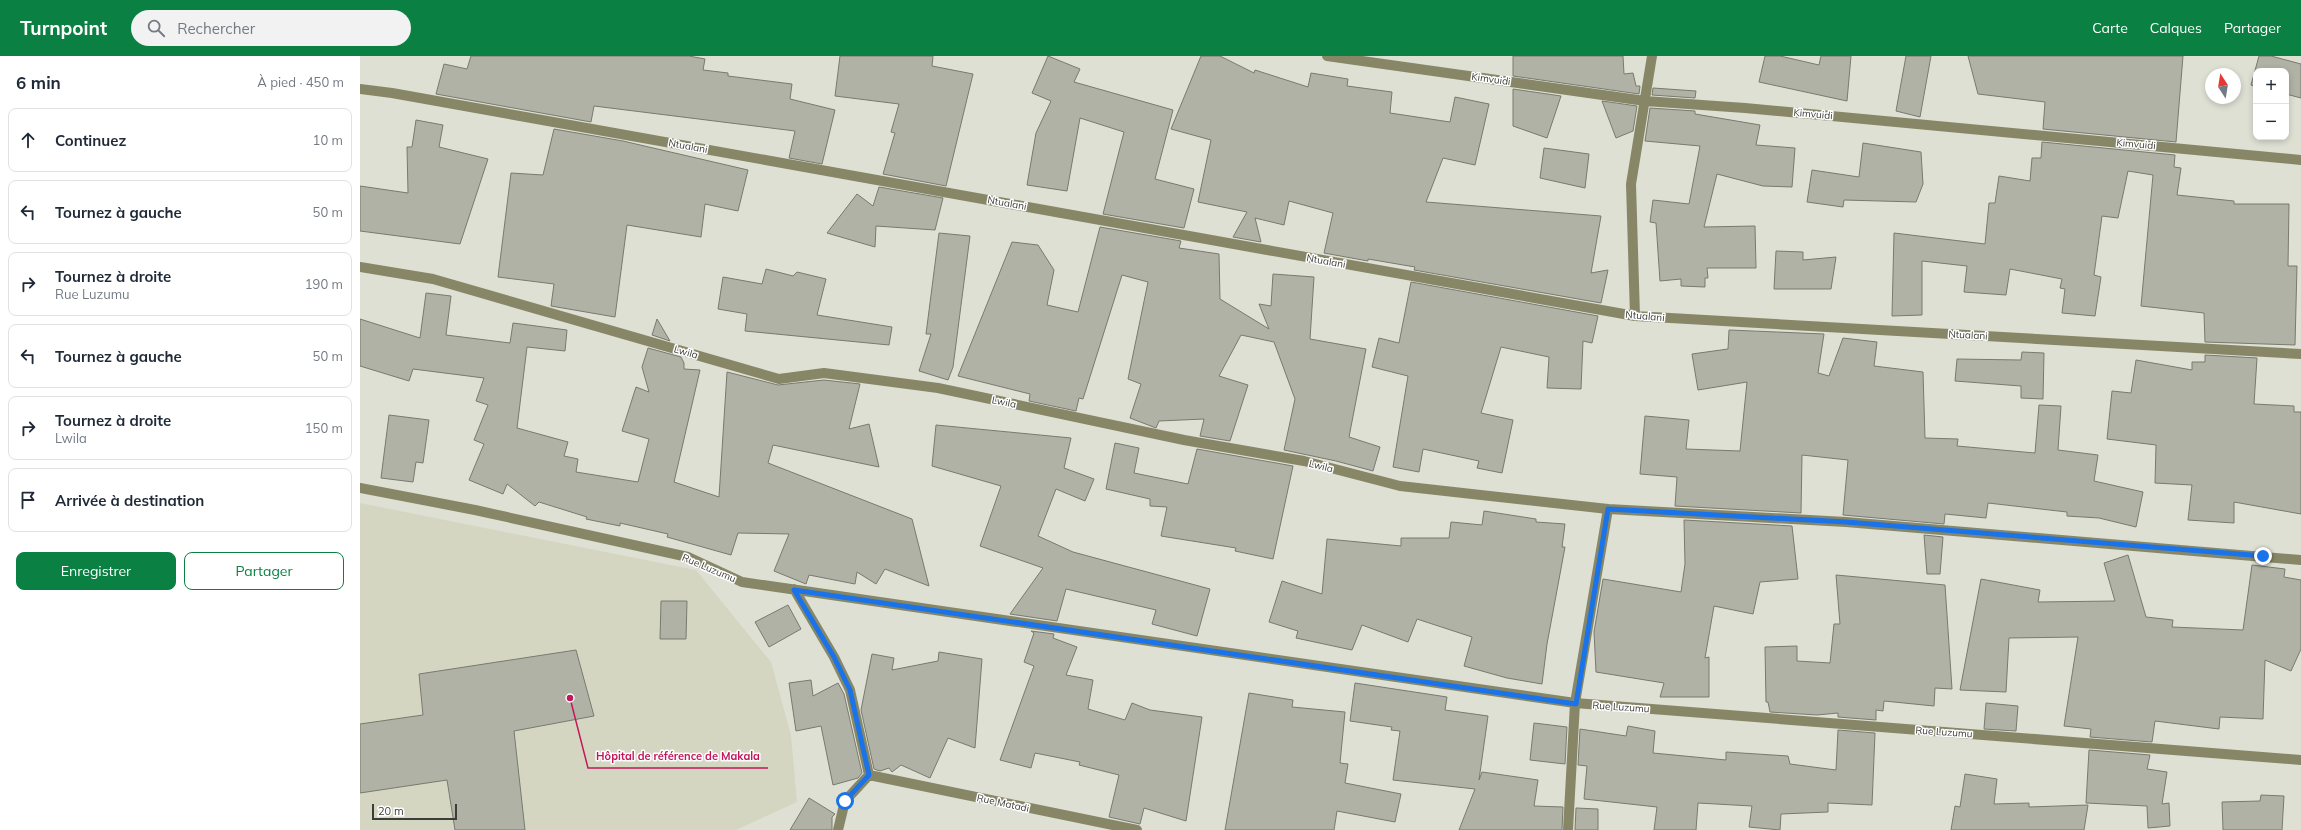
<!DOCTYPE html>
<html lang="fr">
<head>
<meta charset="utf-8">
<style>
  body { margin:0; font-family:Mulish,sans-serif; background:#f2f2f3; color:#1f2937 }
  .controls { position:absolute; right:12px; top:12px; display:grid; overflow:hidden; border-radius:8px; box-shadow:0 2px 6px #0003 }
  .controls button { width:36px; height:36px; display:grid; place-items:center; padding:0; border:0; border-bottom:1px solid #e0e1e3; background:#fff; color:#1f2937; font:20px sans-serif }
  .compass { position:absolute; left:1845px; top:12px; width:36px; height:36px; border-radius:50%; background:#fff; box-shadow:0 2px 6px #0003; rotate:348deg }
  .scale { position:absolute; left:12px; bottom:10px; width:85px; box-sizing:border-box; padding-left:4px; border:2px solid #3c3d38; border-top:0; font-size:11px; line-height:14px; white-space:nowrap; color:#3c3d38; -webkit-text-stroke:3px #fff; paint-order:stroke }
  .stop { position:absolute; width:12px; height:12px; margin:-9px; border:3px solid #1a73e8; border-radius:50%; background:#fff }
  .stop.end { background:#1a73e8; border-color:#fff; box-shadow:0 1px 4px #0008 }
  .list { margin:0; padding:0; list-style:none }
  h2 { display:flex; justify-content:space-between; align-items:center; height:52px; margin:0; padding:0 16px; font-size:17px }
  h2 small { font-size:13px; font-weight:400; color:#747a83 }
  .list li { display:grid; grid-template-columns:26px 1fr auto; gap:12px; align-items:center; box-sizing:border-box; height:64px; margin:0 8px 8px; padding:0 8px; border:1px solid #e0e1e3; border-radius:8px }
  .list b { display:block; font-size:15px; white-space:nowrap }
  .list p { margin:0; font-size:13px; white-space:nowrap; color:#747a83 }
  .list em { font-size:13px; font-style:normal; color:#747a83 }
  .actions { display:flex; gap:8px; padding:12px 16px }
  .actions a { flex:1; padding:9px 0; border:1px solid #0b8043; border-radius:8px; text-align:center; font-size:14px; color:#0b8043 }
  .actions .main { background:#0b8043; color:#fff }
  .icon { flex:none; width:22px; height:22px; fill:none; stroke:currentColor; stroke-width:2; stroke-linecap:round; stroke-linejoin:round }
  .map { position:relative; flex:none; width:1941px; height:774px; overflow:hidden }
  header { display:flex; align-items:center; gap:24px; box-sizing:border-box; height:56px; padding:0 20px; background:#0b8043; color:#fff }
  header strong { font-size:19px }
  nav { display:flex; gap:22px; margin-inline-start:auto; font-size:14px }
  .search { width:280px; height:36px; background:#f2f2f3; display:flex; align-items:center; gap:10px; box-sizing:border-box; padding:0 14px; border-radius:22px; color:#747a83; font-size:15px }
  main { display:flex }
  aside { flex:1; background:#fff }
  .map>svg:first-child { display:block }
</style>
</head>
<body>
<header>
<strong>Turnpoint</strong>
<div class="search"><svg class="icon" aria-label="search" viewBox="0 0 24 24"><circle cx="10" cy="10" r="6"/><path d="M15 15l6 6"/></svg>Rechercher</div>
<nav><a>Carte</a><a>Calques</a><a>Partager</a></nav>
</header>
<main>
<aside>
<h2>6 min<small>À pied · 450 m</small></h2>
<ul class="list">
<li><svg class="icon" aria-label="ahead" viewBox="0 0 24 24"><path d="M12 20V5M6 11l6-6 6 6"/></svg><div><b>Continuez</b></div><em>10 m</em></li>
<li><svg class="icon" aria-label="left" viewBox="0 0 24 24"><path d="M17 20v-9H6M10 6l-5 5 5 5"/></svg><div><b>Tournez à gauche</b></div><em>50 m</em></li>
<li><svg class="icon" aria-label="right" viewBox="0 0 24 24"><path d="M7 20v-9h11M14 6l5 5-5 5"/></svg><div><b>Tournez à droite</b><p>Rue Luzumu</p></div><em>190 m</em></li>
<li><svg class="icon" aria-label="left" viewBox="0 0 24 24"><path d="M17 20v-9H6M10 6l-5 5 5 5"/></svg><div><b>Tournez à gauche</b></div><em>50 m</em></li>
<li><svg class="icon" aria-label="right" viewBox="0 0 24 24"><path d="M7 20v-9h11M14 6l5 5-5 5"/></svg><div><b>Tournez à droite</b><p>Lwila</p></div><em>150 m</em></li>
<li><svg class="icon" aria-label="arrive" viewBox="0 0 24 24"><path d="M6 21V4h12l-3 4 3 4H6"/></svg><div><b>Arrivée à destination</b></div></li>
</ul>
<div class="actions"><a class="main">Enregistrer</a><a>Partager</a></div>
</aside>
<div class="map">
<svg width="1941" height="774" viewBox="0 0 1941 774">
  <rect width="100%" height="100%" fill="#dfe0d4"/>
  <!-- built -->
  <path fill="#d5d6c2" d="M0,447l336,67 75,92 20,73 6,67 -61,28h-376z"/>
  <!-- building -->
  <path fill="#b1b2a6" stroke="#797a6f" d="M111,0h218l16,3 -2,11 25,3v3l64,8 -2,15 45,11 -13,54 -33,-6 6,-27 -201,-25 -3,16 -155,-28 8,-30 23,5z
    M480,0h93l-1,10 41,8 -27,112 -63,-12 12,-41 -4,-1 8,-28 -64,-8z
    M688,0l32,13 -6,13 99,28 -18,69 39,10 -10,39 -81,-14 21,-82 -44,-14 -13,73 -40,-6 9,-52 15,-32 -19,-8z
    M841,0h19l34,17 1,-3 53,17 3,-14 37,6 -1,7 45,6 -2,21 60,9 5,-25 34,7 -14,61 -32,-7 -17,44 175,14 -10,57 17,-3 -7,33 -187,-33 1,-3 -47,-8v2l-44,-8 9,-40 -44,-12 -5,24 -29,-7 6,24 -28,-5 14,-25 -49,-10 13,-62 -40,-11z
    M1153,0h110l1,18 9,-1 3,13h4l-1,8 -126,-18z
    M1405,0h15l39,9 2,-9h30l-4,45 -88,-19z
    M1546,0h25l-11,61 -24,-6z
    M1608,0h215l-7,86 -133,-13 2,-27 -67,-8z
    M1899,0h12l30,8v34l-15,-4v-23h-30v16l-5,-2z
    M1293,32l43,3 -1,7 -43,-3z
    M1153,33l48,7 -14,42 -34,-12z
    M1242,45l35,5 -4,25 -17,7z
    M1290,52l45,3v3l65,11 -4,20 39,3 -3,39 -29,-1 -46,-12 -13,53 51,-1 1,42h-49l1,10h-3v9l-24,-1v-7l-21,2 -4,-58 -6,-1 3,-22 36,4 11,-58 -55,-5z
    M56,64l27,5 -4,22 49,12 -28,85 -100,-13v-45l48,7 -1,-46h5z
    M194,73l69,12 125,29 -10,41 -33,-7 -4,33 -74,-12 -12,92 -64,-11 3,-22 -56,-7 13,-104 32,2z
    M1682,86l133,13 -1,12 7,1 -4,27 57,6v3h55l-1,62h9l-2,79 -90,-3 -1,-29 -63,-7 12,-131 -25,-4 -10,47 -16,-2 -8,59 7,2 -6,39 -33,-3 3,-24 -5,-1 2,-9 -52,-10 -4,26 -42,-3 3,-26 -45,-5v54l-30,1 2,-83 91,11 4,-41h6l4,-27 31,5 2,-23h9z
    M1503,87l58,9 2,32 -7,18 -72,-2 -1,7 -36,-5 5,-32 47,7z
    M1184,92l45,6 -4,34 -45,-10z
    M519,131l64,11 -8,32 -59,-4 -1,21 -48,-14 30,-39 16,12z
    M740,171l81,14 -2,7 40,6 1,45 49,30 -10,-25 12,2 2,-32 41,3 -4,62 56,10 -17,88 31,10 -7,24 -37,-10 -52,-11 11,-51 -21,-57 -33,-7 -22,41 29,9 -18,56 -30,-5 4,-17 -45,2 -3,7 -26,-10 11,-34 -13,-5 20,-97 -26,-7 -39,124 -4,-1 -3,13 -47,-10 1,-7 -72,-18 54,-134 26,3 16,25 -7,35 31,7z
    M579,177l31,3 -17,131 -5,13 -29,-9 12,-37h-5z
    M1416,195l27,1v8l33,-3 -5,32h-57z
    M406,213l27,7 4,-4 29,7 -9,36 75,12 -3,18 -144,-14 2,-17 -29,-5 5,-32 39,7z
    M1051,226l187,34 -6,27 -9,-2 -2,48 -34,-1 2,-31 -48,-10 -20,66 32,7 -11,53 -25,-5 2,-7 -56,-12 -4,23 -26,-5 15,-91 -36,-9 7,-29 20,5z
    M66,237l25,3 -5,39 64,8 3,-20 54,7 -2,21 -38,-4 -10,81 51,14 -4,14 14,3 -2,13 62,10 11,-43 -27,-8 14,-44 13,5 -7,-25 6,-19 33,9 3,6v6l16,1 -26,112 45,15 8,-125 51,13 46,-5 36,4 -11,45 20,-5 10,43 -106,-22 -5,18 144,56 17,67 -44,-17 -9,15 -19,-12 -2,12 -46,-9 -3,9 -32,-13 15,-37 -51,-1 -7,22 -64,-18 1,-3 -48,-11v3l-34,-7 1,-2 -48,-15 -4,4 -28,-22 -4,10 -34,-14 15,-36 -10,-4 14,-35 -12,-4 8,-23 -71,-9 -4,12 -49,-15v-47l60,19z
    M297,263l13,22 -18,-6z
    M1369,274l95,4 -6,39 11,3 14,-38 34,4 -3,24 49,6 2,66 33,1 -1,7 78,7 4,-48 22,1 -3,44 40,5 -4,26 49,11 -7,35 -37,-9 -32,-2v-4l-79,-9 -2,15 -41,-4 -1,10 -101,-9 5,-55 -46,-5 -1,58 -126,-7 2,-29 -37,-3 5,-58 44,4 -3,29 54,2 7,-69 -49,8 -6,-36 36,-5z
    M1662,296l22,1 -1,46 -22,-1v-12l-66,-5 2,-22 64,1z
    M1845,299l52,3 -3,46 40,2v6h7v102l-67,-12v21l-46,-3 4,-35 -37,-2 1,-38 -49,-6 5,-48 19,2 5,-33 56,10v-8h13z
    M29,359l40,5 -6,43 -7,-1 -3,20 -32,-4z
    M576,369l135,13 -7,30 30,11 -9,22 -29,-12 -18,47 35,16 137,37 -13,47 -45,-12 4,-14 -90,-21 -9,32 -47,-7 33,-46 -63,-22 21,-60 -69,-20z
    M755,387l24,5 -5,25 54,11 9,-35 96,17 -20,93 -38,-8 1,-3 -75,-12 6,-29 -17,-1v-7l-44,-10z
    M1124,455l52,8v3l29,2 -3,23h3l-18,97 -5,40 -35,-6 -43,-12 8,-29 -55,-18 -9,23 -46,-17 -10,25 -56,-12 2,-7 -29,-9 13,-41 40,13 5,-55 74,7v-8h48l2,-16 31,3z
    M1324,464l108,6 6,53 -38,3 -7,32 -39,-8 -9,52 4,-1v40h-49l4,-14 -68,-11 -2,-40 9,-53 78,13 4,-28z
    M1564,479l19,2 -3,37h-13z
    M1768,499l18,62 27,3 -1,7 71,3 9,-65 33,4 -1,8 17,3v69l-10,22 -26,-11 -2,59 -43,-2 -1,12 -64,-8 -3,21 -62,-5 1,-8 -27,-3 14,-89 -69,1 -3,54 -46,-2 21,-111 59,11 -2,12 77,-1 -11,-38z
    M1476,519l109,10 7,104 -17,-1 -1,18 -50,-5 -1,10 -7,-1v10l-38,-3v-4l-21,2 -47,-3 -2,-10h-2l-1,-55 32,-1v15l33,2 4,-39h6z
    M301,545h26l-1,38h-26z
    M428,549l13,24 -32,18 -14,-25z
    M671,575l23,3 -1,4 24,9 -11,28 27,5 -5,29 37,11 7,-17 18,7 52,7 -16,104 -42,-13 -4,16 -31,-7 10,-42 -40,-10 1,-3 -45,-9 -4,15 -31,-8 34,-94 -10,-4 10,-29z
    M216,594l18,66 -80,15 11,99h-70l-8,-50 -87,13v-69l63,-9 -4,-41z
    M579,596l43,7 -7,89 -27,-10 -18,40 -29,-13 -9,7 -3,-4 -9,3 -6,-2 -13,-59 11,-56 22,4 -2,12 46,-9z
    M451,624l2,16 25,-13 6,11 18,79 -4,5 -25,7 -12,-59 -25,5 -7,-48z
    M995,627l92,14 -2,13 43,6 -9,64 3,-8 56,8 -4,26 29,1 -1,23h-103l16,-41 -82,-9 7,-49 -9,-1 1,-3 -42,-6z
    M889,637l44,7 -1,7 53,5 -5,51 8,1 -3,19 56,11 -6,28 -58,-11 -3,19h-109z
    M1626,647l32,3 -2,25 -32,-2z
    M1174,667l33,4 -2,37 -35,-4z
    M1268,670l27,5 -2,22 73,7v-8l62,4 2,8 46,6 2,-40 37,3 -3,72 -44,-2v9l-47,2 -1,16 -31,-3 3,-21 -54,-3 -2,27h-42l3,-23 -73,-8 3,-33 -9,-1 2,-36 46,7z
    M1729,694l61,5 -3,14 20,3 -5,32 7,-1 1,23 -22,2 -1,-22 -61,-3z
    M1605,718l32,5 -3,25 35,-1v4l59,-2 -4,25h-133l4,-24 5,1z
    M1901,739l23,1 -2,34h-59l-1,-28 38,-1z
    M449,742l26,16 -3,3v13h-42z
    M1216,752l22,1v21h-23z"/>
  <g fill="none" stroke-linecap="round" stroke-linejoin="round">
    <!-- minor -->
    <path stroke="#878768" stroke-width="10" d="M967,0l318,45 100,7 556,52
      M0,33l32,4 1243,223 666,38
      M0,211l73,12 346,100 45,-6 114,15 246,52 120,21 96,25 208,23 238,13 455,38
      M1275,260l-4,-132 21,-128
      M0,432l115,22 213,47 54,25 833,121 726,57
      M434,533l40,68 16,33 19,85 -24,26 -7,29
      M509,719l268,55
      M1208,774l7,-127 33,-194"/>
  </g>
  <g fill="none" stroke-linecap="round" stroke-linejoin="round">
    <!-- route -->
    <path stroke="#1a73e8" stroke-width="5" d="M485,745l24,-26 -19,-85 -16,-33 -40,-67 782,114 32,-195 238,13 417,34"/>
  </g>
  <g text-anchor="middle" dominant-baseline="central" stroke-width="3" stroke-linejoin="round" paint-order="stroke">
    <!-- street labels -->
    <g font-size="10" fill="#3c3d38" stroke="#fff">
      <text transform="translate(1131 23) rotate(8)">Kimvuidi</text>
      <text transform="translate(1453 58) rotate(5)">Kimvuidi</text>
      <text transform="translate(1776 88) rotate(5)">Kimvuidi</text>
      <text transform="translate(328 90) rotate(10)">Ntualani</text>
      <text transform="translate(647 147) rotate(10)">Ntualani</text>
      <text transform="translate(966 205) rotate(10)">Ntualani</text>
      <text transform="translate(1285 260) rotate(5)">Ntualani</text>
      <text transform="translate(1608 279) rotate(3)">Ntualani</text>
      <text transform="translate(326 296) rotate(16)">Lwila</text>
      <text transform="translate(644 346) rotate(12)">Lwila</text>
      <text transform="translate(961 410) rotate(14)">Lwila</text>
      <text transform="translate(349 512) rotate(23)">Rue Luzumu</text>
      <text transform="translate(1261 651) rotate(4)">Rue Luzumu</text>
      <text transform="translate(1584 676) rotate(4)">Rue Luzumu</text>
      <text transform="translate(643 747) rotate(12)">Rue Matadi</text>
    </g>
  </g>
  <!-- callouts -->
  <path fill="none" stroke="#c2185b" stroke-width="1.5" d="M210 642L228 712H408"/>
  <circle fill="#c2185b" stroke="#fff" stroke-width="1.5" cx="210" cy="642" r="4"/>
  <g font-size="11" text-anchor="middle" font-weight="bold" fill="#c2185b" stroke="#fff" stroke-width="3" stroke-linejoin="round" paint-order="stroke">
    <text x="318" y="704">Hôpital de référence de Makala</text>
  </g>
</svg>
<div class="controls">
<button>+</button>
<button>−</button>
</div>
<svg class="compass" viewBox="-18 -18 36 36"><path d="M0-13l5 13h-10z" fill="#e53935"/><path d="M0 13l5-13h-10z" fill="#747a83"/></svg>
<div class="scale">20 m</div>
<div class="stop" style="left:485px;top:745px"></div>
<div class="stop end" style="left:1903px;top:500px"></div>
</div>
</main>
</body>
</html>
